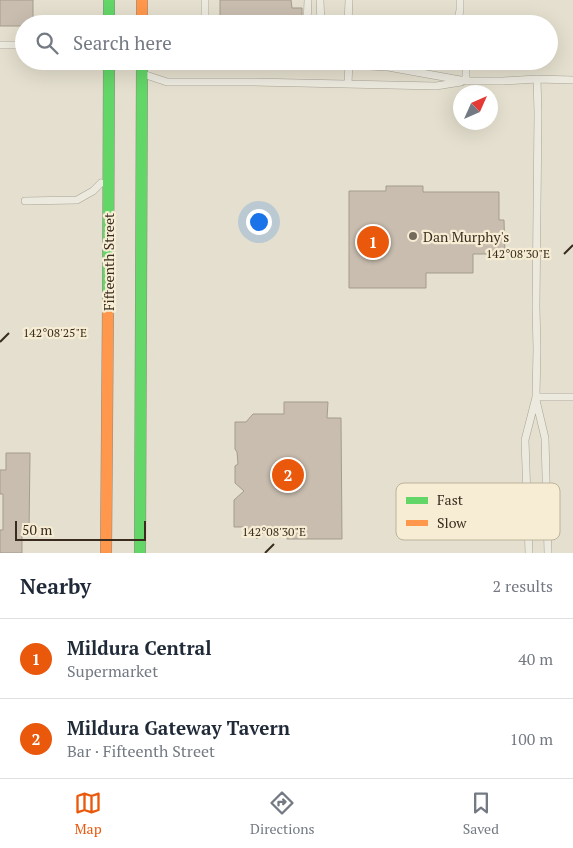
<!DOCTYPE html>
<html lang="en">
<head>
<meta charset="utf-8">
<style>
  body { margin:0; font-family:"PT Serif",serif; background:#f2f2f3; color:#1f2937 }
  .compass { position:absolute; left:453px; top:85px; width:45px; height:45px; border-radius:50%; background:#fff; box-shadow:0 5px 20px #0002; rotate:45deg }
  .scale { position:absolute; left:15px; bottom:12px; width:131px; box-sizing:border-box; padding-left:5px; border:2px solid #392c1e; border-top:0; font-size:14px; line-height:18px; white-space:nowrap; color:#392c1e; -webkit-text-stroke:4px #f6edd4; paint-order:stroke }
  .you { position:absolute; left:258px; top:221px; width:18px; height:18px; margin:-12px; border:4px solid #fff; border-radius:50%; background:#1a73e8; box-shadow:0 0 0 8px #1a73e833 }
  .badge { display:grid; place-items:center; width:32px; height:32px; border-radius:50%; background:#ea580c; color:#fff; font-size:16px; font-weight:700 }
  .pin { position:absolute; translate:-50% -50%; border:2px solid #fff; box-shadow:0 1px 5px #0006 }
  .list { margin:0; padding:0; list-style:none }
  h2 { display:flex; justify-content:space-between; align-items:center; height:65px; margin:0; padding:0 20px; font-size:21px }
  h2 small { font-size:16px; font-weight:400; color:#747a83 }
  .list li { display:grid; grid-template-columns:32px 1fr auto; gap:15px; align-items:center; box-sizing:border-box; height:80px; padding:0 20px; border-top:1px solid #e0e1e3 }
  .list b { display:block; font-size:19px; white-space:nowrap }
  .list p { margin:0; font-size:16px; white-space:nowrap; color:#747a83 }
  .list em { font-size:16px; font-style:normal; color:#747a83 }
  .icon { flex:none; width:28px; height:28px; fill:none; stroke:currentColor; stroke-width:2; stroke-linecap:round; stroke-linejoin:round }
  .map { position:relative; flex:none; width:573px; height:553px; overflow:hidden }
  .search { position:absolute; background:#fff; box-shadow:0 5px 20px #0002; left:15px; right:15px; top:15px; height:55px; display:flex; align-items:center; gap:12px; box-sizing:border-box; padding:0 18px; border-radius:28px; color:#747a83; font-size:19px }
  .sheet { height:225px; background:#fff }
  nav { display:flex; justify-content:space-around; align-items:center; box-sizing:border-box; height:70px; border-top:1px solid #e0e1e3; background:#fff; font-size:14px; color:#747a83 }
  nav a { display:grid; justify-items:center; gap:2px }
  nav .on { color:#ea580c }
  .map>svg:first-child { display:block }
</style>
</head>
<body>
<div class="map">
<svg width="573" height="553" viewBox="0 0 573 553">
  <rect width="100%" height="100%" fill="#e4dfce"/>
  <!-- building -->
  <path fill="#c8bdaf" stroke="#a59b8d" d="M0,0h33v24h-9v2h-24z
    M220,0h71l1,8h10v16h-82z
    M386,186h37v6h76v28h5l1,34h-32v19h-47v15h-77v-97h37z
    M284,402h44l-1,16h14l1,121h-55v-8h-22l-8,8 -11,-12h-12v-27l10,-9 -9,-8v-17l3,-2 -1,-12 -2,-3v-27h11l7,-8h31z
    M6,453h24l-1,82 -7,-1v19h-22v-23h3v-36h-3v-24h6z"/>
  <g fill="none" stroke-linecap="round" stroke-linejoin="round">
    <defs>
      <path id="lane" d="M320,0l1,24
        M205,24v-24
        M307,24l1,-24
        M348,24l1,-24
        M457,24l3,-14v-10
        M0,45h24
        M216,61l52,5 81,-1 39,2 78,14h37l34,-2 1,34 -2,194 1,42 -1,48 -11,43 4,113
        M466,61v20
        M403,68l22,-7
        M146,75l21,7h85l184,4 25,-4
        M537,79l36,1
        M348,84l1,-22
        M25,201l52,-1 16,-9 8,-8
        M536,397h37
        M536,400l9,38 3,115"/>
      <path id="fast" d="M109,0v24
        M108,304l1,-243
        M140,553l2,-492"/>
      <path id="slow" d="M142,0v24
        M106,553l2,-249"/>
    </defs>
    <!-- lane casing -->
    <use href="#lane" stroke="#aaa496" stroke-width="8"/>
    <!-- fast casing -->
    <use href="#fast" stroke="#8f897e" stroke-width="12"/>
    <!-- slow casing -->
    <use href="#slow" stroke="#8f897e" stroke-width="12"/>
    <!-- lane -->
    <use href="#lane" stroke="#ece9df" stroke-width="7"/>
    <!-- fast -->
    <use href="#fast" stroke="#63d668" stroke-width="11"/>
    <!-- slow -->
    <use href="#slow" stroke="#ff974d" stroke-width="11"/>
  </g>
  <!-- ticks -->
  <path fill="none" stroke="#392c1e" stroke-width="2" d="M564,254l9,-9M0,342l9,-9M265,553l9,-9"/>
  <!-- markers -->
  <circle fill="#756b5c" stroke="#f6edd4" stroke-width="2" cx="413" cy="236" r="5"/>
  <g text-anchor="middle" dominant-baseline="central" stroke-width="4.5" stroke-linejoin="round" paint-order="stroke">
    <!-- poi labels -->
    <g font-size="14" fill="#392c1e" stroke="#f6edd4" text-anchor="start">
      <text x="423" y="236">Dan Murphy's</text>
    </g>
    <!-- street labels -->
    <g font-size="14" fill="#392c1e" stroke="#f6edd4">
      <text transform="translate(108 262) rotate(-90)">Fifteenth Street</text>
    </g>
  </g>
  <!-- legend -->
  <rect x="396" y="483" width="164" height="57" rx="8" fill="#f6edd4" stroke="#bdb39d" stroke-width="1"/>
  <rect x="406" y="497" width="22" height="7" fill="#63d668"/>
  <rect x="406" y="520" width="22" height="6" fill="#ff974d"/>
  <g font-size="14" fill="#392c1e">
    <text x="437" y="505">Fast</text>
    <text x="437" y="528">Slow</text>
  </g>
  <g font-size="12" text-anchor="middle" fill="#392c1e" stroke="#f6edd4" stroke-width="4.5" stroke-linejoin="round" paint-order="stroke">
    <text x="518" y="258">142°08'30"E</text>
    <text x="55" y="337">142°08'25"E</text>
    <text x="274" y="536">142°08'30"E</text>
  </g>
</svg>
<svg class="compass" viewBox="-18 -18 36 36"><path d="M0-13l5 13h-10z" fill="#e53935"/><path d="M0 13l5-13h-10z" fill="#747a83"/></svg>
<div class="scale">50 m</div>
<div class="you"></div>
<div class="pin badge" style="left:373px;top:242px">1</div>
<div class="pin badge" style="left:288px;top:475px">2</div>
<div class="search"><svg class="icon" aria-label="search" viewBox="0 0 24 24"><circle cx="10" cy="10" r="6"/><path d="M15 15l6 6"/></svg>Search here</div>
</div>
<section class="sheet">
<h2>Nearby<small>2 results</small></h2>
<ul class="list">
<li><span class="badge">1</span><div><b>Mildura Central</b><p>Supermarket</p></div><em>40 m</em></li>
<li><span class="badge">2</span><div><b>Mildura Gateway Tavern</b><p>Bar · Fifteenth Street</p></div><em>100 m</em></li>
</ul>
</section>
<nav>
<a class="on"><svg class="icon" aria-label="map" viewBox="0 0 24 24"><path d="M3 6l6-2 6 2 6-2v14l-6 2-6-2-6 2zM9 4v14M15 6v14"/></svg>Map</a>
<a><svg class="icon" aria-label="directions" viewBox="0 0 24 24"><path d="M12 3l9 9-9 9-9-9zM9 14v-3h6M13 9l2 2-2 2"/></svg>Directions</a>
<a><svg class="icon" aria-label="saved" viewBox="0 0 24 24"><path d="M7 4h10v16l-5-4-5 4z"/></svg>Saved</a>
</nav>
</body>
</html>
